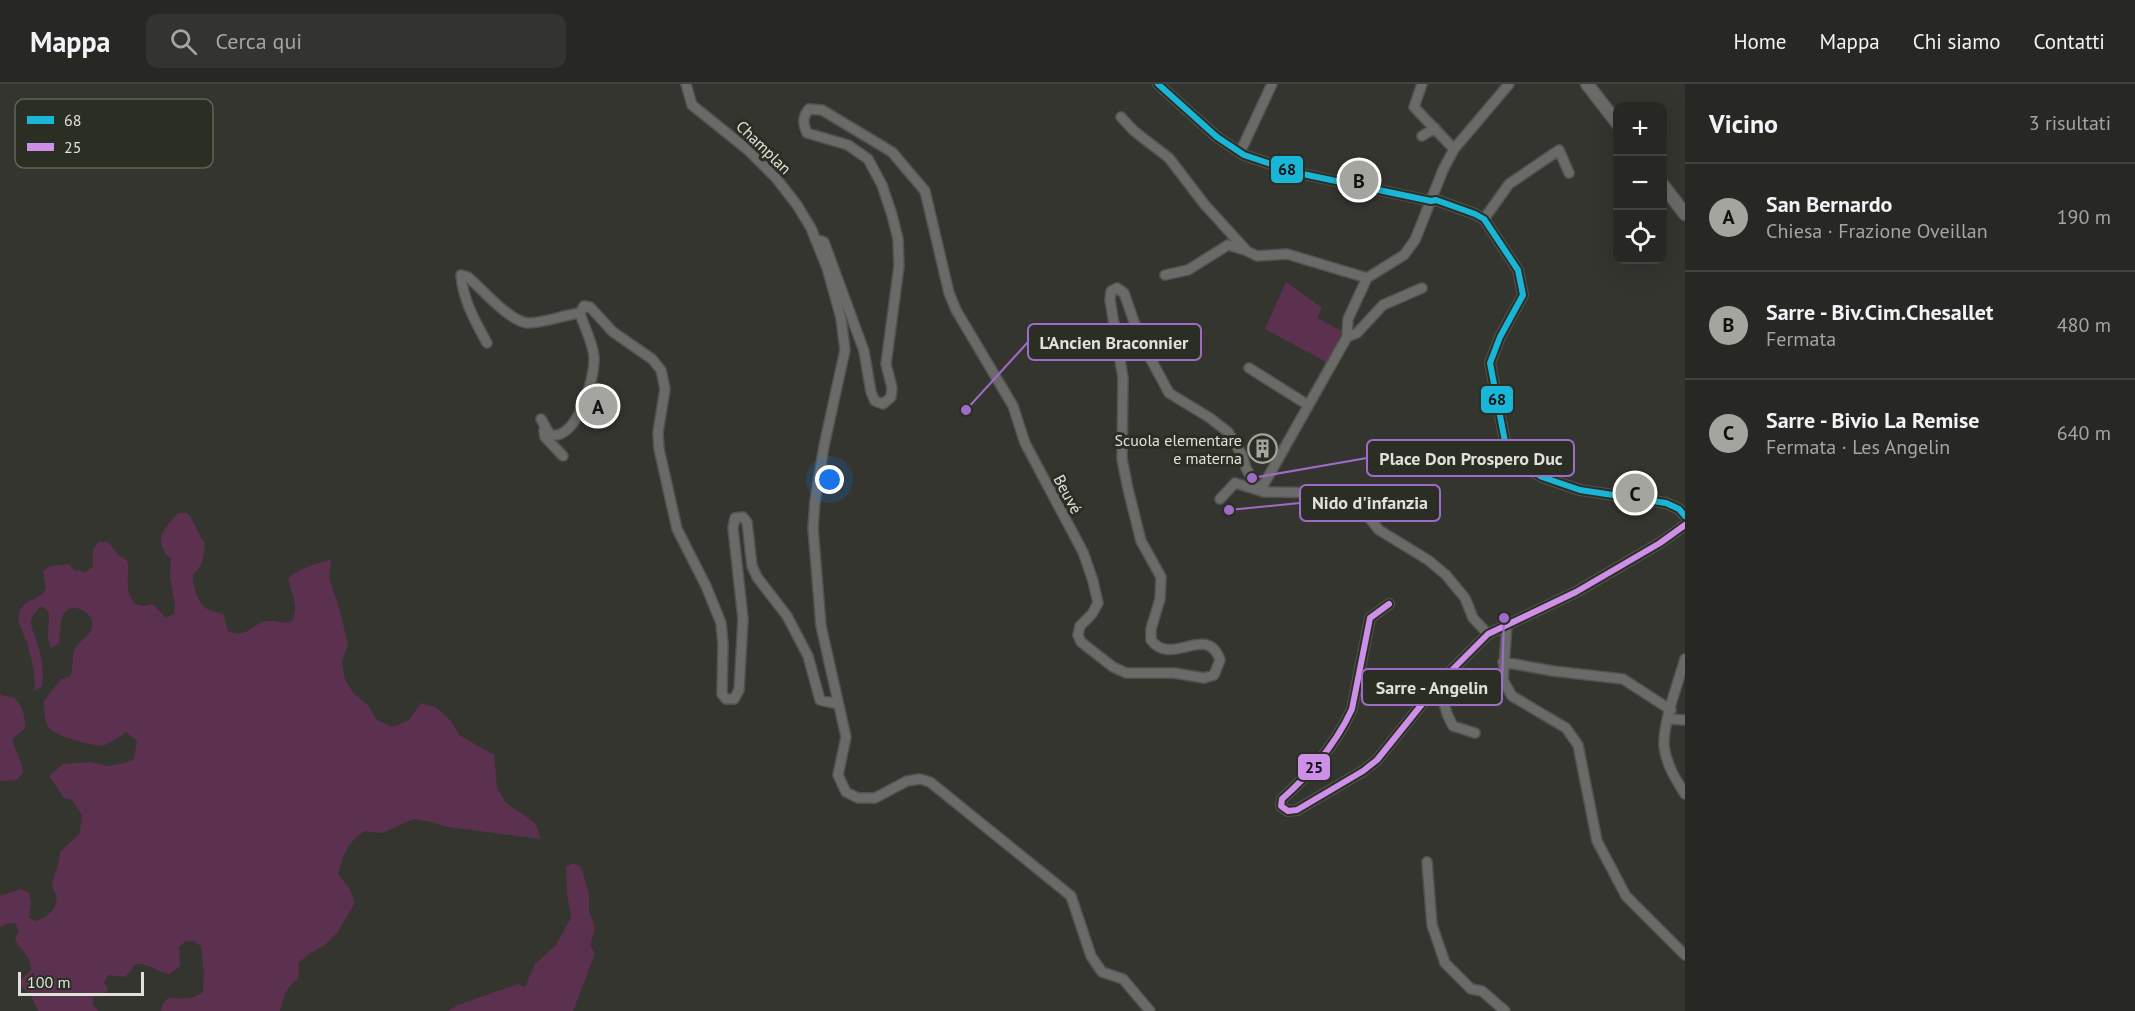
<!DOCTYPE html>
<html lang="it">
<head>
<meta charset="utf-8">
<style>
  body { margin:0; font-family:"PT Sans",sans-serif; background:#333430; color:#f1f3f6 }
  .controls { position:absolute; right:18px; top:18px; display:grid; overflow:hidden; border-radius:12px; box-shadow:0 6px 24px #0002 }
  .controls button { width:54px; height:54px; display:grid; place-items:center; padding:0; border:0; border-bottom:2px solid #434441; background:#272823; color:#f1f3f6; font:30px sans-serif }
  .scale { position:absolute; left:18px; bottom:15px; width:126px; box-sizing:border-box; padding-left:6px; border:3px solid #e0e2da; border-top:0; font-size:16px; line-height:21px; white-space:nowrap; color:#e0e2da; -webkit-text-stroke:4px #2b2e23; paint-order:stroke }
  .you { position:absolute; left:830px; top:396px; width:21px; height:21px; margin:-15px; border:4px solid #fff; border-radius:50%; background:#1a73e8; box-shadow:0 0 0 9px #1a73e833 }
  .badge { display:grid; place-items:center; width:39px; height:39px; border-radius:50%; background:#a4a59e; color:#111; font-size:20px; font-weight:700 }
  .pin { position:absolute; translate:-50% -50%; border:3px solid #fff; box-shadow:0 2px 6px #0006 }
  .list { margin:0; padding:0; list-style:none }
  h2 { display:flex; justify-content:space-between; align-items:center; height:78px; margin:0; padding:0 24px; font-size:26px }
  h2 small { font-size:20px; font-weight:400; color:#a4a6a6 }
  .list li { display:grid; grid-template-columns:39px 1fr auto; gap:18px; align-items:center; box-sizing:border-box; height:108px; padding:0 24px; border-top:2px solid #434441 }
  .list b { display:block; font-size:22px; white-space:nowrap }
  .list p { margin:0; font-size:20px; white-space:nowrap; color:#a4a6a6 }
  .list em { font-size:20px; font-style:normal; color:#a4a6a6 }
  .icon { flex:none; width:33px; height:33px; fill:none; stroke:currentColor; stroke-width:2; stroke-linecap:round; stroke-linejoin:round }
  .map { position:relative; flex:none; width:1685px; height:927px; overflow:hidden }
  header { display:flex; align-items:center; gap:36px; box-sizing:border-box; height:84px; padding:0 30px; background:#272823; border-bottom:2px solid #434441 }
  header strong { font-size:28px }
  nav { display:flex; gap:33px; margin-inline-start:auto; font-size:21px }
  .search { width:420px; height:54px; background:#333430; display:flex; align-items:center; gap:15px; box-sizing:border-box; padding:0 21px; border-radius:12px; color:#a4a6a6; font-size:22px }
  main { display:flex }
  aside { flex:1; background:#272823 }
  .map>svg:first-child { display:block }
</style>
</head>
<body>
<header>
<strong>Mappa</strong>
<div class="search"><svg class="icon" aria-label="search" viewBox="0 0 24 24"><circle cx="10" cy="10" r="6"/><path d="M15 15l6 6"/></svg>Cerca qui</div>
<nav><a>Home</a><a>Mappa</a><a>Chi siamo</a><a>Contatti</a></nav>
</header>
<main>
<div class="map">
<svg width="1685" height="927" viewBox="0 0 1685 927">
  <rect width="100%" height="100%" fill="#34352f"/>
  <!-- green -->
  <path fill="#5c3150" d="M1286,198l36,26 -5,10 25,13 -14,32 -63,-34z
    M178,429h9c9,9 10,21 18,30 -2,14 -1,22 -12,31 -1,10 4,26 11,33 5,4 13,5 19,7l5,17c22,9 25,-11 43,-10 9,0 10,3 20,1 10,-16 -1,-29 -3,-44 13,-10 27,-15 43,-18l-2,18 11,33 8,34 -6,17 3,18 9,14 14,11 9,15 16,7 16,-7 12,-17 16,5 14,13 8,14 35,20 3,33 9,15 29,20 6,16 -93,-12 -17,-5 -17,-3 -32,14 -18,-2c-17,13 -20,22 -26,43l11,14 6,15 -18,30 -12,12 -13,7 -14,11c3,23 -4,14 -12,29 -3,6 -4,13 -6,19h-119l1,-6 6,-7c14,1 24,2 35,-6l1,-18 -3,-28 -8,-5 -9,1 -5,6 1,18 -11,8c-12,-2 -20,-11 -33,-10l-11,13 -17,-2 -4,7 4,8 -6,6 -9,1v8l6,6h-61l-7,-15 -13,-13 13,-13c-1,-18 -10,-17 -16,-31l4,-8 -4,-8 -9,1 -6,3v-31l21,-7 8,4 2,9 -2,16 8,3c15,-6 26,-19 15,-34 1,-12 8,-22 8,-35l20,-19 2,-18 -10,-15 -8,-2 -15,-22 14,-12 28,-2 16,4 18,-3 9,-4 3,-18 -11,-9c-7,5 -14,10 -21,13 -9,3 -48,-9 -55,-16 -6,-7 -6,-19 -6,-28l17,-22 9,-2c4,-9 1,-20 5,-28 4,-9 15,-12 17,-22 3,-15 -21,-27 -29,-12 -3,7 -3,20 -4,28l-8,5 -3,-9 1,-27 -7,-6c-5,4 -10,8 -11,15 0,9 6,19 8,28 3,11 5,26 3,37l-7,5 -1,-19 -6,-27 -10,-24 1,-9 5,-8 16,-8 6,-7 -3,-18 8,-5 18,-2 5,6 11,2 8,-5v-18l6,-7h9l11,14 8,4c4,17 -5,28 8,44l9,2 9,-2 13,14 8,-4 1,-9 -5,-28 1,-18c-19,-17 -8,-30 7,-46z
    M0,610l4,2 9,1c10,9 12,18 12,31l-13,12 10,25 1,8 -6,7 -17,1z
    M573,779l8,4 8,26v18l6,17 -5,17 5,8 -22,58h-125l10,-6 60,-21 7,3 10,-23 21,-19 15,-27 -4,-25 -1,-26z"/>
  <g fill="none" stroke-linecap="round" stroke-linejoin="round">
    <defs>
      <path id="minor" d="M686,0l6,21 56,45 28,28 21,27 14,23 16,40 14,50 4,32 -21,96 -9,55 -2,27 8,98 25,111 -8,38 8,17 12,6h17l32,-17 13,-2 10,3 141,114 20,60 11,16 21,7 27,32
        M1158,0l59,53 27,18 54,18 133,28 5,-1 39,14 9,5 34,51 5,25 -23,42 -10,26 16,84 9,13 27,17 38,13 86,13 13,6 6,7
        M1422,0l-8,23 40,42
        M1121,33l13,14 35,27 36,47 42,46 10,5 30,-2 80,24
        M1422,52l13,-8
        M1239,68l4,-6 29,-62
        M1484,135l25,-35 50,-34 10,23
        M815,155l9,3 40,109 7,41 4,9 8,3 8,-7 1,-9 -6,-24 13,-98 -1,-27 -6,-24 -10,-30 -14,-26 -20,-14 -41,-12c-4,-9 -5,-16 2,-24l13,1 70,42 33,39 24,102 7,17 57,96 12,37 58,109 10,29 5,22 -6,11 -12,12 -2,9 3,7 32,25 13,6h48l30,5 10,-3 6,-15c-13,-38 -48,8 -69,-20v-11l9,-30 1,-22 -20,-36 -13,-52 -6,-30 1,-81 -13,-78 1,-9 6,-3 7,5 16,46 29,54 41,25 18,14 14,23 4,13 12,22 6,-6 8,-14 75,-133 1,-18 19,-41 37,-23 11,-15 28,-70 11,-21 55,-65
        M1165,191l23,-5 40,-25 17,5
        M1347,253l10,-4 26,-28 39,-17
        M487,259c-12,-22 -24,-43 -26,-68l7,2c14,12 42,45 60,46 17,0 35,-8 52,-10l4,-7 6,1 23,25 39,27 9,11 4,19 -7,43 1,17 18,80 29,57 15,37 2,21 -1,50 4,5h8l5,-9 4,-71 -10,-91 2,-10 8,-1 4,5 5,44 5,11 30,39 21,40 12,44 17,4
        M1249,284l59,37
        M541,335l9,16c28,5 45,-57 44,-78 -1,-14 -10,-30 -14,-44
        M544,346l1,7 18,19
        M1220,415l15,-16 29,9 80,1 10,6 25,31 49,30 18,15 19,23 8,20 15,16
        M1389,520l-19,14 -18,91c-16,35 -42,65 -70,90l-1,7 7,5 9,-1 66,-39 14,-11 62,-77 49,-49 88,-42 84,-49 25,-18
        M1507,541l-4,55 9,16 54,32 12,17 19,96 29,55 59,59
        M1685,575c-7,24 -22,63 -21,87 2,18 12,34 21,48
        M1503,578l50,9 70,8 48,31
        M1439,599l8,31 6,12 22,7
        M1669,635l16,1
        M1427,778l5,63 13,38 26,26 11,2 23,20"/>
      <path id="major" d="M1587,0l31,40
        M1662,100l23,30"/>
    </defs>
    <!-- minor casing -->
    <use href="#minor" stroke="#52534f" stroke-width="12"/>
    <!-- major casing -->
    <use href="#major" stroke="#52534f" stroke-width="15"/>
    <!-- minor -->
    <use href="#minor" stroke="#6a6b68" stroke-width="9"/>
    <!-- major -->
    <use href="#major" stroke="#6a6b66" stroke-width="12"/>
    <defs>
      <path id="bus-1" d="M1158,0l59,53 27,18 54,18 133,28 5,-1 39,14 9,5 34,51 5,25 -23,42 -10,26 16,84 9,13 27,17 38,13 86,13 13,6 6,7"/>
      <path id="bus-2" d="M1389,520l-19,14 -18,91c-16,35 -42,65 -70,90l-1,7 7,5 9,-1 66,-39 14,-11 62,-77 49,-49 88,-42 84,-49 25,-18"/>
    </defs>
    <!-- bus-1 casing -->
    <use href="#bus-1" stroke="#2b2e23" stroke-width="10"/>
    <!-- bus-2 casing -->
    <use href="#bus-2" stroke="#2b2e23" stroke-width="10"/>
    <!-- bus-1 -->
    <use href="#bus-1" stroke="#1ab6d8" stroke-width="6"/>
    <!-- bus-2 -->
    <use href="#bus-2" stroke="#ce8fe9" stroke-width="6"/>
  </g>
  <!-- icons -->
  <defs>
    <symbol id="building-ring" viewBox="-11 -11 22 22"><circle r="9.5" fill="#2b2e23" stroke="#a4a59e" stroke-width="1.5"/><path d="M-4-6H4V6H1V3H-1V6H-4ZM-2.5-4.3h1.7v1.8h-1.7ZM.8-4.3h1.7v1.8H.8ZM-2.5-1h1.7V.8h-1.7ZM.8-1h1.7V.8H.8Z" fill="#a4a59e"/></symbol>
  </defs>
  <g fill-rule="evenodd">
    <use href="#building-ring" x="1246" y="348" width="33" height="33"/>
  </g>
  <g text-anchor="middle" dominant-baseline="central" stroke-width="6" stroke-linejoin="round" paint-order="stroke">
    <!-- street labels -->
    <g font-size="16" fill="#e0e2da" stroke="#2b2e23">
      <text transform="translate(764 63) rotate(44)">Champlan</text>
      <text transform="translate(1068 410) rotate(62)">Beuvé</text>
    </g>
    <!-- poi labels -->
    <g font-size="16" fill="#e0e2da" stroke="#2b2e23" text-anchor="end">
      <text x="1242" y="356">Scuola elementare<tspan x="1242" dy="18">e materna</tspan></text>
    </g>
  </g>
  <!-- legend -->
  <rect x="15" y="15" width="198" height="69" rx="9" fill="#2b2e23" stroke="#61645a" stroke-width="1.5"/>
  <rect x="27" y="32" width="27" height="8" fill="#1ab6d8"/>
  <rect x="27" y="59" width="27" height="8" fill="#ce8fe9"/>
  <g font-size="16" fill="#e0e2da">
    <text x="64" y="42">68</text>
    <text x="64" y="69">25</text>
  </g>
  <!-- callouts -->
  <path fill="none" stroke="#9e6cc8" stroke-width="2" d="M966 326L1028 258M1252 394L1367 374M1229 426L1300 419M1504 534L1502 603"/>
  <g fill="#9e6cc8" stroke="#2b2e23" stroke-width="2">
    <circle cx="966" cy="326" r="6"/>
    <circle cx="1252" cy="394" r="6"/>
    <circle cx="1229" cy="426" r="6"/>
    <circle cx="1504" cy="534" r="6"/>
  </g>
  <g fill="#2b2e23" stroke="#9e6cc8" stroke-width="2">
    <rect x="1028" y="240" width="173" height="36" rx="6"/>
    <rect x="1367" y="356" width="207" height="36" rx="6"/>
    <rect x="1300" y="401" width="140" height="36" rx="6"/>
    <rect x="1362" y="585" width="140" height="36" rx="6"/>
  </g>
  <g font-size="18" text-anchor="middle" font-weight="bold" fill="#e0e2da">
    <text x="1114" y="265">L'Ancien Braconnier</text>
    <text x="1471" y="381">Place Don Prospero Duc</text>
    <text x="1370" y="425">Nido d'infanzia</text>
    <text x="1432" y="610">Sarre - Angelin</text>
  </g>
  <g stroke="#2b2e23" stroke-width="2">
    <rect x="1270" y="71" width="34" height="29" rx="6" fill="#1ab6d8"/>
    <rect x="1480" y="301" width="34" height="29" rx="6" fill="#1ab6d8"/>
    <rect x="1297" y="669" width="34" height="28" rx="6" fill="#ce8fe9"/>
  </g>
  <g font-size="16" text-anchor="middle" font-weight="bold" fill="#111">
    <text x="1287" y="91">68</text>
    <text x="1497" y="321">68</text>
    <text x="1314" y="689">25</text>
  </g>
</svg>
<div class="controls">
<button>+</button>
<button>−</button>
<button><svg class="icon" aria-label="locate" viewBox="0 0 24 24"><circle cx="12" cy="12" r="6"/><path d="M12 2v4M12 18v4M2 12h4M18 12h4"/></svg></button>
</div>
<div class="scale">100 m</div>
<div class="you"></div>
<div class="pin badge" style="left:598px;top:322px">A</div>
<div class="pin badge" style="left:1359px;top:96px">B</div>
<div class="pin badge" style="left:1635px;top:409px">C</div>
</div>
<aside>
<h2>Vicino<small>3 risultati</small></h2>
<ul class="list">
<li><span class="badge">A</span><div><b>San Bernardo</b><p>Chiesa · Frazione Oveillan</p></div><em>190 m</em></li>
<li><span class="badge">B</span><div><b>Sarre - Biv.Cim.Chesallet</b><p>Fermata</p></div><em>480 m</em></li>
<li><span class="badge">C</span><div><b>Sarre - Bivio La Remise</b><p>Fermata · Les Angelin</p></div><em>640 m</em></li>
</ul>
</aside>
</main>
</body>
</html>
